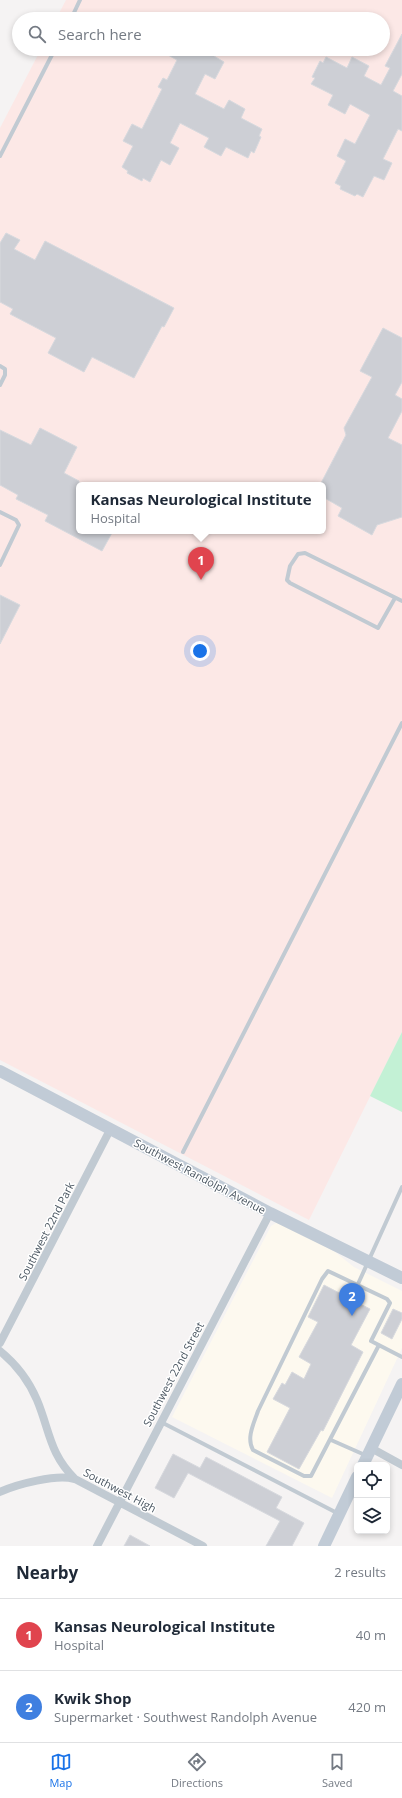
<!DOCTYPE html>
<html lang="en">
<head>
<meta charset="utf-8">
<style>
  body { margin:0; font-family:"Open Sans",sans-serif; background:#f2f2f3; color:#1f2937 }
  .controls { position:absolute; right:12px; bottom:12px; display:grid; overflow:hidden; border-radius:6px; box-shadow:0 2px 6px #0003 }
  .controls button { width:36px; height:36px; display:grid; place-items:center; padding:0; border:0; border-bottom:1px solid #e0e1e3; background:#fff; color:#1f2937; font:20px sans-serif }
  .you { position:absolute; left:200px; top:651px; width:14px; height:14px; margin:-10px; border:3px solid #fff; border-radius:50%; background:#1a73e8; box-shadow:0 0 0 6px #1a73e833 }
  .badge { display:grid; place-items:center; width:26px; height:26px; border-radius:50%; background:#1a73e8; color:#fff; font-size:13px; font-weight:700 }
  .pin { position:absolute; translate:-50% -33px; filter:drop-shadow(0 1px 2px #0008) }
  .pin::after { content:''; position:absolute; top:21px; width:14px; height:12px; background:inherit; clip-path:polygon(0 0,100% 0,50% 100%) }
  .popup { position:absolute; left:76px; top:482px; width:250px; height:52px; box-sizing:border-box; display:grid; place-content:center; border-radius:6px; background:#fff; filter:drop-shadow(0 1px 3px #0005); font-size:13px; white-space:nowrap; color:#747a83 }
  .popup b { font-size:15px; color:#1f2937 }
  .popup::after { content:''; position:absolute; left:50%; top:100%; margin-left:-8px; border:8px solid transparent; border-top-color:#fff }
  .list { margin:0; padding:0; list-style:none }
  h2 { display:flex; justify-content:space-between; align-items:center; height:52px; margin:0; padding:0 16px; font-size:17px }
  h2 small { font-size:13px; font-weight:400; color:#747a83 }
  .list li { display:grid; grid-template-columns:26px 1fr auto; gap:12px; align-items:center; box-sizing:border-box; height:72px; padding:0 16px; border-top:1px solid #e0e1e3 }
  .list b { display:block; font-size:15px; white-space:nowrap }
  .list p { margin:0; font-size:13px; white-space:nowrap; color:#747a83 }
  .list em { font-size:13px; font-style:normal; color:#747a83 }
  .icon { flex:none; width:22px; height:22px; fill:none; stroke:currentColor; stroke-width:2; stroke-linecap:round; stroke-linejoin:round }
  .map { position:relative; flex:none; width:402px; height:1546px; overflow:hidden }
  .search { position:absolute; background:#fff; box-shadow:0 2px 6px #0003; left:12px; right:12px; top:12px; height:44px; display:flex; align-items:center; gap:10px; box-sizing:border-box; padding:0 14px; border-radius:22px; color:#747a83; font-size:15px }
  .sheet { height:196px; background:#fff }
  nav { display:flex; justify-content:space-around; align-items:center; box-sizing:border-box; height:56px; border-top:1px solid #e0e1e3; background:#fff; font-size:11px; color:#747a83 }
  nav a { display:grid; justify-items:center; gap:2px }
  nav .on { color:#1a73e8 }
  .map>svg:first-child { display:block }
</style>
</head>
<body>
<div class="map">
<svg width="402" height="1546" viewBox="0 0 402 1546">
  <rect width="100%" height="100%" fill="#f5f3f3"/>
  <!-- commercial -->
  <path fill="#fdf9ef" d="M276,1223h5l54,29 19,15 48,24v57l-70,150 -160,-81 99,-191z"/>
  <!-- medical -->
  <path fill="#fce8e6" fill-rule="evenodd" d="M66,0h336v1032l-93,188 -309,-160v-932l41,-79h342v-30h-327zM79,485h244v46h-244z"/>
  <!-- green -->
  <path fill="#c3f1d5" d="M402,1032v80l-32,-16z"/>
  <!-- building -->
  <path fill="#cdcfd5" stroke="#d7d9de" d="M402,34v40l-9,17 9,5v35l-4,-2 -15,30 9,4 -8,17 -10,-4 -11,21 -6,-3 -2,2 -15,-7 1,-3 -6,-3 11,-22 -9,-5 8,-17 10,5 15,-29 -20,-11 -5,10 -17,-9 5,-10 -22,-11 4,-6 -3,-1 8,-16 3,2 3,-6 21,11 5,-11 17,9 -5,10 17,9 9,-17 -5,-2z
    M157,49h61l-4,7 10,6 -9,17 -10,-5 -10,20 29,15 5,-9 16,9 -4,9 21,11 -3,7 2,1 -7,16 -3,-2 -3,7 -22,-11 -5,9 -17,-9 5,-9 -29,-15 -10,20 9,5 -9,17 -9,-5 -11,22 -7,-4 -1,3 -15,-8 1,-2 -6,-4 11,-21 -10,-5 9,-17 10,5 20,-40 -4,-2 5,-9 4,2 10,-20z
    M6,233l14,7 -6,9 21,11 10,-19 129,67 -10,19 -2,-1 -28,52 -42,-21 -8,15 -36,-19 8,-15 -46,-24 3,-5 -13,-7v-59z
    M383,328l19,10v44l-7,13 7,4v12l-14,27 14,7v72l-25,8 -5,10 -34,-19 4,-8 -19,-11v-12h-3l26,-50 -2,-7 28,-51 -12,-6z
    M40,428l37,19 -13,26 15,8v50h34l-11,20 -57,-30 3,-6 -32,-16 2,-4 -18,-10v-55l31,15z
    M0,595l20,10 -20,39z
    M324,1285l46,24 -19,36 12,7 -40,79 -2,-1 -22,39 -32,-17 23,-44 -17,-9 9,-16 3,2 7,-13 12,7 7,-15 -12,-7 19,-35 -10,-5z
    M393,1309l9,4v6l-10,20 -11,-6z
    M173,1454l27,14 6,-11 76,40 -6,11 28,15 -12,23h-26l14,-25 -92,-48 -14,25 -19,-10z
    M130,1535l20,11h-26z"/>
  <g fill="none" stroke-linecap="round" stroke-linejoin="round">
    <!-- lane -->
    <path stroke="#c1cad2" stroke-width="4" d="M71,19l9,-19
      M0,156l55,-107
      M0,366l5,3v6l-5,10
      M0,512l16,8 3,5 -19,40
      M395,598l-17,30 -88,-45 -3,-3 3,-14 8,-12 7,-1 97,48
      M183,1152l219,-429
      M358,1284l44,-97
      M379,1345l-68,131h-7l-51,-26c-7,-12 1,-27 5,-39l64,-132 6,-8 59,28 3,4 -19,38 31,16
      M161,1422l178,92
      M331,1440l34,15"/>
    <!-- street -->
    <path stroke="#c1cad2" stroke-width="8" d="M0,1343l111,-215
      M0,1351c16,13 29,30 37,49 13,31 12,53 38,79l128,67
      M371,1448l31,17
      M0,1492c17,-8 57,-18 74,-13
      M97,1546l173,-333"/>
    <!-- secondary -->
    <path stroke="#c1cbd6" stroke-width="12" d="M0,1071l270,142 132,65
      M363,1465l39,-81
      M324,1546l33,-69"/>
  </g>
  <g text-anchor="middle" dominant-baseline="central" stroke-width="3" stroke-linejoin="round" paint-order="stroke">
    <!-- street labels -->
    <g font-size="11" fill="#4a5661" stroke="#fff">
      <text transform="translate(200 1176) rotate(28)">Southwest Randolph Avenue</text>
      <text transform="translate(46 1231) rotate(-63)">Southwest 22nd Park</text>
      <text transform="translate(173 1374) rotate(-62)">Southwest 22nd Street</text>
      <text transform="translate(120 1490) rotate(28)">Southwest High</text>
    </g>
  </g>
</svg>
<div class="controls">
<button><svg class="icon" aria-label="locate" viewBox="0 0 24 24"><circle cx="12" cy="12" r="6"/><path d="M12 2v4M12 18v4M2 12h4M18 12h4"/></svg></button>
<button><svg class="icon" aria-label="layers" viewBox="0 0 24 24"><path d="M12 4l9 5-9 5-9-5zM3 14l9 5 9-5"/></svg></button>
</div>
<div class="you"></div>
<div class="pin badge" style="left:201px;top:580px;background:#e0444e">1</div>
<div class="popup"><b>Kansas Neurological Institute</b>Hospital</div>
<div class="pin badge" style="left:352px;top:1316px;background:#3f7fe0">2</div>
<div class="search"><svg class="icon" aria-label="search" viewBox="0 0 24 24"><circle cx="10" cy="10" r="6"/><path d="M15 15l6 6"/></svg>Search here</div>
</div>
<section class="sheet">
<h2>Nearby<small>2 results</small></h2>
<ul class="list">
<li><span class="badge" style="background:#e0444e">1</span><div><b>Kansas Neurological Institute</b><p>Hospital</p></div><em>40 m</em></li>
<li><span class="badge" style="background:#3f7fe0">2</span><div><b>Kwik Shop</b><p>Supermarket · Southwest Randolph Avenue</p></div><em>420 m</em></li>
</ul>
</section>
<nav>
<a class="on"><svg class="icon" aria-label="map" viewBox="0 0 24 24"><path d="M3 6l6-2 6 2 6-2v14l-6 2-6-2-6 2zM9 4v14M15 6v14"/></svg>Map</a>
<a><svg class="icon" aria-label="directions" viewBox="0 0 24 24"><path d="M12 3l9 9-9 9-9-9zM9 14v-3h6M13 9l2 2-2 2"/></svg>Directions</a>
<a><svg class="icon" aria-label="saved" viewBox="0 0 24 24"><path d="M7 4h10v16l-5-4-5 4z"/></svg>Saved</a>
</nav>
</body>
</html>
